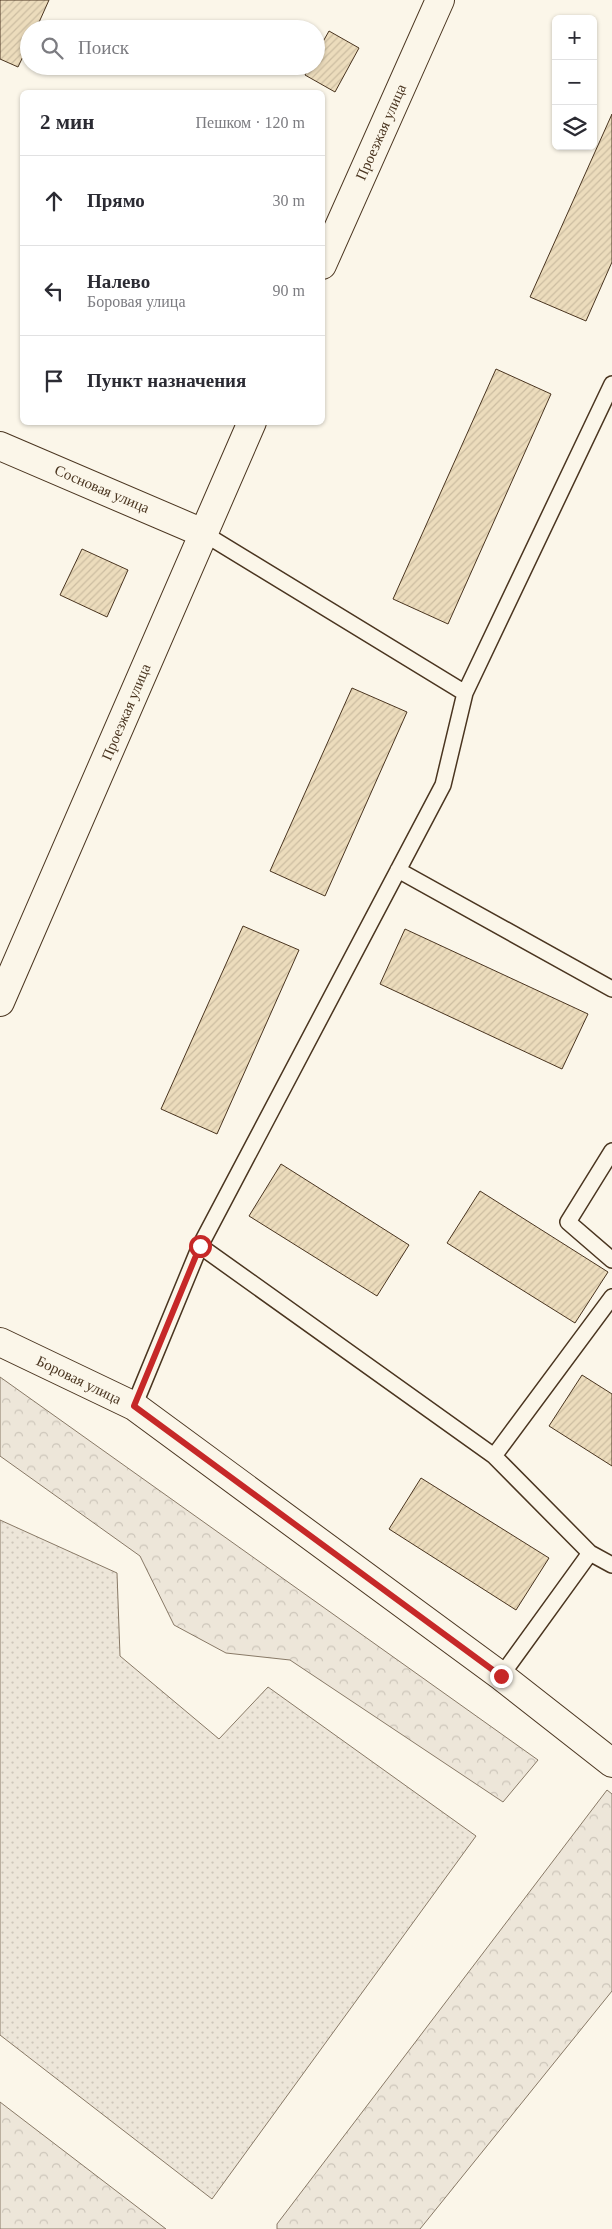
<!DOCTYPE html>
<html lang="ru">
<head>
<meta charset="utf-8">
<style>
  body { margin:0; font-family:Georgia,serif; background:#f7f7f7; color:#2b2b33 }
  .controls { position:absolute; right:15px; top:15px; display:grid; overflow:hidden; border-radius:8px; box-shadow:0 1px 4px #0004 }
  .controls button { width:45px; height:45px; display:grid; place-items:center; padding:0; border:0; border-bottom:1px solid #e1e1e2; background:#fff; color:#2b2b33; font:25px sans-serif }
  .stop { position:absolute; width:15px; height:15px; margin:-11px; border:4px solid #c62828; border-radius:50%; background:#fff }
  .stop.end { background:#c62828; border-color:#fff; box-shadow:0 1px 5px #0008 }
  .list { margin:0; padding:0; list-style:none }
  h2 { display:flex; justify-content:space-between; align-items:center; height:65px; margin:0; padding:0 20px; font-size:21px }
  h2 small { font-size:16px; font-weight:400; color:#7c7c81 }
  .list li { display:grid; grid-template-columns:32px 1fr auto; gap:15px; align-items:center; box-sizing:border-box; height:90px; padding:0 20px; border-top:1px solid #e1e1e2 }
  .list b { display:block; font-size:19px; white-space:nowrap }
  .list p { margin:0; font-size:16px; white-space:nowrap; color:#7c7c81 }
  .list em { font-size:16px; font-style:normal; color:#7c7c81 }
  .icon { flex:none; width:28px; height:28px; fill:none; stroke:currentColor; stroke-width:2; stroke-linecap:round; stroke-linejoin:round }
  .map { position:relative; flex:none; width:612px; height:2229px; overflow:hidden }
  .search { position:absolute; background:#fff; box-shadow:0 1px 4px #0004; left:20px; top:20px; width:305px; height:55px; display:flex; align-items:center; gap:12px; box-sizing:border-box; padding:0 18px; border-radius:28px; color:#7c7c81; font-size:19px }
  .panel { position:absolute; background:#fff; box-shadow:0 1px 4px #0004; left:20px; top:90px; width:305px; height:335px; border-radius:8px }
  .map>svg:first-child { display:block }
</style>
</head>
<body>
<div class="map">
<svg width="612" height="2229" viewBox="0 0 612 2229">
  <defs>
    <pattern id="grass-dots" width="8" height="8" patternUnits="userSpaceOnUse" patternTransform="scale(1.25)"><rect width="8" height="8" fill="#ede6d9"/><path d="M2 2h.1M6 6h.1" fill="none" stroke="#cdc6ba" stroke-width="1.8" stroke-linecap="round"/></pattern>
    <pattern id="forest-crowns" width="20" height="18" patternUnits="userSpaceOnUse" patternTransform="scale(1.25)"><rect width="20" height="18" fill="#ede6d9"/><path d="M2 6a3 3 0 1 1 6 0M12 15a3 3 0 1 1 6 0" fill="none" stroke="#cdc6ba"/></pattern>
    <pattern id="building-hatch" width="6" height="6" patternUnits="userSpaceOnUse" patternTransform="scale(1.25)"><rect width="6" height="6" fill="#ecdcbc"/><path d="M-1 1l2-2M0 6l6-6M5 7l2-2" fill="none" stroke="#ccbda1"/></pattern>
  </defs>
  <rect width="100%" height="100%" fill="#fbf6e9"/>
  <!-- grass -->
  <path fill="url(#grass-dots)" stroke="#887966" d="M0,1520l117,53 3,83 99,83 49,-52 208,149 -264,363 -212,-164z"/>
  <!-- forest -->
  <path fill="url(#forest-crowns)" stroke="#887966" d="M0,1377l538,383 -35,42 -213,-142 -64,-7 -52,-28 -34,-69 -140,-100z
    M607,1790l5,4v197l-192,238h-143v-5z
    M0,2102l166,127h-166z"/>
  <!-- building -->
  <path fill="url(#building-hatch)" stroke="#4a3520" d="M0,0h49l-13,29h-7v15l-11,23 -18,-8z
    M329,31l30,17 -24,44 -30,-17 5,-9h6v-12z
    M612,114v148l-26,59 -56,-24z
    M496,369l55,25 -103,230 -55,-25z
    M82,549l46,21 -21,47 -47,-22z
    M352,688l55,24 -82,184 -55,-25z
    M243,926l56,24 -82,184 -56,-25z
    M405,929l183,85 -26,55 -182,-85z
    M281,1164l128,81 -32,51 -128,-80z
    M480,1191l128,81 -33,51 -128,-80z
    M582,1375l30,19v72l-63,-40z
    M421,1478l128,80 -33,52 -127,-81z"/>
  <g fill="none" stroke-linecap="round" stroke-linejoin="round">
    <defs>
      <path id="lane" d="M203,533l262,160
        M398,870l214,119
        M612,1151l-44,71 44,38
        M200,1246l294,210 96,97 -89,123
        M134,1406l66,-160 243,-461 22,-92 147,-309
        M494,1456l118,-159
        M590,1553l22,12"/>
      <path id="street" d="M0,446l203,87"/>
      <path id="secondary" d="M322,265l118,-265
        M0,1002l252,-580
        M0,1342l134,64 367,270 111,87"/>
    </defs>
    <!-- lane casing -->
    <use href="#lane" stroke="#4a3520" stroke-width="18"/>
    <!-- street casing -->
    <use href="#street" stroke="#4a3520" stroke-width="30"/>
    <!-- secondary casing -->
    <use href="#secondary" stroke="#4a3520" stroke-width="30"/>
    <!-- lane -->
    <use href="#lane" stroke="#fbf6e9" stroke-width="15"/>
    <!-- street -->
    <use href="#street" stroke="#fbf6e9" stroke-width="28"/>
    <!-- secondary -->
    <use href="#secondary" stroke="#fbf6e9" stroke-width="28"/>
  </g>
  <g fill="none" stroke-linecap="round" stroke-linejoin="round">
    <!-- route -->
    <path stroke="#c62828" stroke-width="6" d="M200,1246l-66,160 367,270"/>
  </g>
  <g text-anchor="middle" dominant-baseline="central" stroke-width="4" stroke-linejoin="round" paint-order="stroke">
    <!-- street labels -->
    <g font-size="15" fill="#4a3520" stroke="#fbf6e9">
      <text transform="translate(381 132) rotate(-66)">Проезжая улица</text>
      <text transform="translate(102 489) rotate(23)">Сосновая улица</text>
      <text transform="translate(126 712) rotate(-67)">Проезжая улица</text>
      <text transform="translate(79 1380) rotate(26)">Боровая улица</text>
    </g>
  </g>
</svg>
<div class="controls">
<button>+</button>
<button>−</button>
<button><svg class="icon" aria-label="layers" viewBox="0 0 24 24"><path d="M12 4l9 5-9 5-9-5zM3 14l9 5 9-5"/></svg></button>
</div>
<div class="stop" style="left:200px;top:1246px"></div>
<div class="stop end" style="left:501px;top:1676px"></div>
<div class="search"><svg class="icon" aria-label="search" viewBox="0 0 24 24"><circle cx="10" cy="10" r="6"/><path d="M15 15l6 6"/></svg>Поиск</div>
<section class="panel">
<h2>2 мин<small>Пешком · 120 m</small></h2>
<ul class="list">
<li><svg class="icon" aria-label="ahead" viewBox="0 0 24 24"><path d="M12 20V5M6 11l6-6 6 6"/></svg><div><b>Прямо</b></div><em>30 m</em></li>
<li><svg class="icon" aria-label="left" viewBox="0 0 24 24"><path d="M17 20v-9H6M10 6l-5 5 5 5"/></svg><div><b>Налево</b><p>Боровая улица</p></div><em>90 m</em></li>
<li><svg class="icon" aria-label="arrive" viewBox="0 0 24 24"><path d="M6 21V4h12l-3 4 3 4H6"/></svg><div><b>Пункт назначения</b></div></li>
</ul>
</section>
</div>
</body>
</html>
